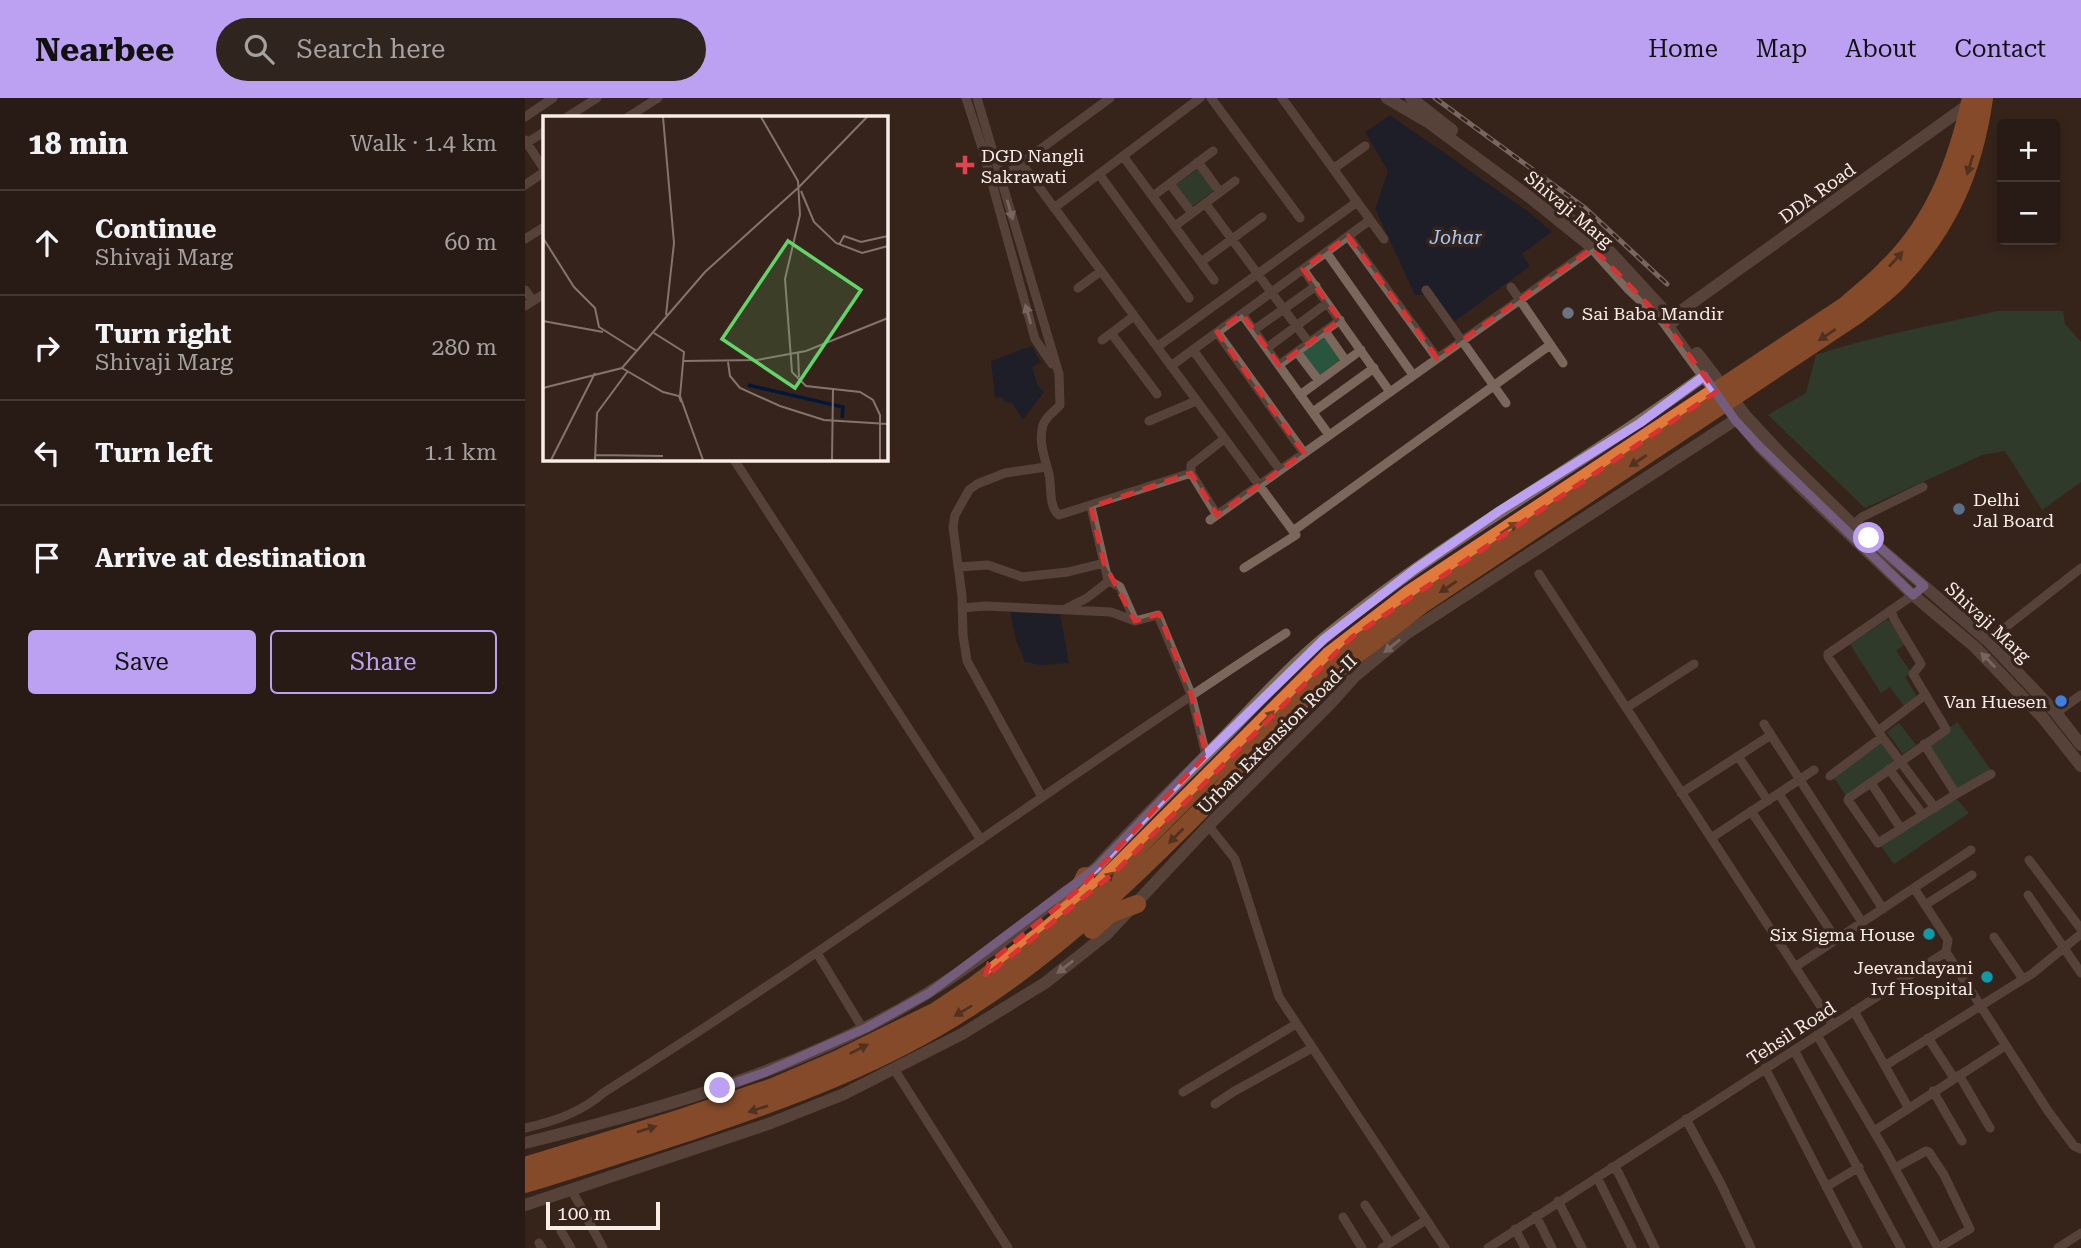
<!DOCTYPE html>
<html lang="en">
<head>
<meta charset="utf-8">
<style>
  body { margin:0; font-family:"Roboto Serif",serif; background:#30241e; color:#f1f3f6 }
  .controls { position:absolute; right:21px; top:21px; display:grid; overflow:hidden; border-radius:7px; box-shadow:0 4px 10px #0003 }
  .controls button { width:63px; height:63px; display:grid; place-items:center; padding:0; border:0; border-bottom:2px solid #443934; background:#281b15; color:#f1f3f6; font:35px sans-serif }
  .scale { position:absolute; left:21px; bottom:18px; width:114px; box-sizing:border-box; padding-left:7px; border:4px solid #f9ede7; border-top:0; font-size:19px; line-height:24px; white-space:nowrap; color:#f9ede7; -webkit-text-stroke:5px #36241c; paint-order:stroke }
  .stop { position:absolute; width:21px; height:21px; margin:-16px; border:5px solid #bca0f2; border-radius:50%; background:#fff }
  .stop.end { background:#bca0f2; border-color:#fff; box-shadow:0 2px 7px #0008 }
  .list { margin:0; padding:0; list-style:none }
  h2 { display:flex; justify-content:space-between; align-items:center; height:91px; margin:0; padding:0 28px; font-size:30px }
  h2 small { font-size:23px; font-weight:400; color:#a5a1a0 }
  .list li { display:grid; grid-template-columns:46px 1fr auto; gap:21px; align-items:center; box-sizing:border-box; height:105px; padding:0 28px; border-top:2px solid #443934 }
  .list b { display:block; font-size:26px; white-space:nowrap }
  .list p { margin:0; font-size:23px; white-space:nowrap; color:#a5a1a0 }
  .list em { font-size:23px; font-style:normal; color:#a5a1a0 }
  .actions { display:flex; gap:14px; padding:21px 28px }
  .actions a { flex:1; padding:16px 0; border:2px solid #bca0f2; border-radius:7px; text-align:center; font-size:24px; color:#bca0f2 }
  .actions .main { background:#bca0f2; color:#111 }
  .icon { flex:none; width:38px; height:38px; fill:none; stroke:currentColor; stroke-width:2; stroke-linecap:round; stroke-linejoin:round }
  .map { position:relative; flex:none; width:1556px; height:1150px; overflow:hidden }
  header { display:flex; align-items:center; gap:42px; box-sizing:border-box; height:98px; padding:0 35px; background:#bca0f2; color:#111 }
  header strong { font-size:33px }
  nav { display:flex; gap:38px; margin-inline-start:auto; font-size:24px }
  .search { width:490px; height:63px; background:#30241e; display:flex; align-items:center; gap:18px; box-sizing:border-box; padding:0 24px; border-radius:38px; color:#a5a1a0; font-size:26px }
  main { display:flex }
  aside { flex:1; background:#281b15 }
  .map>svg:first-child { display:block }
</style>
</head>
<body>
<header>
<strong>Nearbee</strong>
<div class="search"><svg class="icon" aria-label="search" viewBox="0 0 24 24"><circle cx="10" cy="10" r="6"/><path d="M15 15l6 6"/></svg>Search here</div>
<nav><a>Home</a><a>Map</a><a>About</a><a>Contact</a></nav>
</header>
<main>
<aside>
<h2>18 min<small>Walk · 1.4 km</small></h2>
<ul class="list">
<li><svg class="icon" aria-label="ahead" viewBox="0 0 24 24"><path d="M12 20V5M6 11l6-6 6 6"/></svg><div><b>Continue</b><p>Shivaji Marg</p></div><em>60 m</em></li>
<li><svg class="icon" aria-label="right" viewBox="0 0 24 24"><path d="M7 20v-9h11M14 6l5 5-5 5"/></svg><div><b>Turn right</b><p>Shivaji Marg</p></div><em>280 m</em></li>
<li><svg class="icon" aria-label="left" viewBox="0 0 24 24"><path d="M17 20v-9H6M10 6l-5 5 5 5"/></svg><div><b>Turn left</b></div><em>1.1 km</em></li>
<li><svg class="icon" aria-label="arrive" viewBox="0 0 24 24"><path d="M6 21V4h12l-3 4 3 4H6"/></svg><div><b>Arrive at destination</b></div></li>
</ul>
<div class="actions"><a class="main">Save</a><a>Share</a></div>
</aside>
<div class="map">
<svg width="1556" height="1150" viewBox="0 0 1556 1150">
  <rect width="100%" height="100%" fill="#36241c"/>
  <!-- green -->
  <path fill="#29543d" d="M674,70l16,22 -24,17 -16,-22z
    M1472,213h66l2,13 16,18v140l-39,28 -37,-59 -23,4 -117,53 -97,-93 38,-22 10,-38c59,-20 121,-30 181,-44z
    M800,236l17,24 -24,18 -18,-24z
    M1363,521l17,25 -9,7 15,21 -6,5 13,21 -13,9 -15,-20 -9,6 -31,-49z
    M1432,624l36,51 -35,24 -33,-50z
    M1374,625l17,22 -13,9 -16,-22z
    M1356,644l15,21 -49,34 -13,-19z
    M1430,699l14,16 -75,51 -13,-18z"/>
  <!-- water -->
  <path fill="#021838" d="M865,17l139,97 23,20 -30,22 8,12 -76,56 -21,-28 -18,1 -40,-86 13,-38 -23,-39z
    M507,248l9,17 -9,4 6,19 6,6 -21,28 -11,-17 -7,-1 -4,-5 -6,1 -4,-37z
    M485,514l50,2 9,49 -28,2 -16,-3 -9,-22z"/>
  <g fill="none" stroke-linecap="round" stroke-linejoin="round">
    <!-- street -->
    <path stroke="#7c675d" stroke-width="9" d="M441,0l16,49 53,192 17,25
      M452,0l82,276 1,31c-6,7 -14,11 -17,20 -5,17 2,33 6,49 3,13 -1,32 10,41l132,-42
      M686,0l89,120
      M757,0l102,141
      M0,19l28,-19
      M42,19l30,-19
      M103,19l30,-19
      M0,42l19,29
      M0,46l19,-12
      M598,58l91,124
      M673,64l22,30
      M497,66l274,371 -52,33
      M808,71l32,-23
      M574,76l90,124
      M476,80l109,-80
      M645,86l22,29
      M0,87l19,-13
      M628,98l60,-45
      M680,105l104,140
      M529,110l146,-110
      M650,128l60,-45
      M823,138l89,122
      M0,141l19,-12
      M801,154l87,123
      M676,164l61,-45
      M778,171l87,123
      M986,189l52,76
      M553,190l23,-17
      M0,192l8,11
      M901,192l80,113
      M0,208l19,-12
      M717,216l87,121
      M729,232l62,-44
      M800,233l21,30
      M692,234l87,121
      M586,235l46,61
      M577,242l32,-24
      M632,249l200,-145
      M742,250l60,-45
      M668,252l87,120
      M772,254l22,29
      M754,267l61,-45
      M646,268l199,-146
      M775,297l61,-45
      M788,314l61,-44
      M624,323l47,-20
      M208,360l248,382
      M566,409l17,73 12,7 15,34
      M692,417l-26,-42v-8l33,-26
      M685,422l383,-272
      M1328,427l9,-8 61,-30
      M768,433l257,-186
      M433,469l30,-2 34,12 46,-5 36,-9
      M1014,476l294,451
      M1391,495l-88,61v3l54,80 53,71
      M437,510l23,-2 126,6 24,9 23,-6 33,79 15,61
      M542,510l20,-10 22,-17
      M1366,512l3,9 27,45 -8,10 33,55v1l-97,68 -1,2 30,43 78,-49 -32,-50
      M1463,543l93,-73
      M1101,610l68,-44
      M1531,615l25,-18
      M1239,626l119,185
      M1353,633l47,-36
      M1213,658l30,45
      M1364,671l34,46
      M1305,678l52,-39
      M1346,685l30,46
      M1156,695l90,-58
      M1254,696l83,128
      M1431,696l35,-20
      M517,699l-75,-136 -4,-26 -1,-39 -9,-69 2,-12 14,-25 8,-6 28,-11 41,-6
      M1226,713l85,128
      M683,727l27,34 44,138 166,251
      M1186,740l103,-68
      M1504,762l52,69
      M1389,790l34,52 -2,12
      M1503,797l53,78
      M1400,807l47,-30
      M1469,839l29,42
      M1421,854l102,159 26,35 7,3
      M292,855l46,76
      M1270,869l176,-117
      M1329,913l54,96
      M1292,937l69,117 52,96 32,-19 -26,-54 -15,-23 -3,-1 -31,17
      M1403,940l26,40
      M1269,952l107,198
      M1361,967l147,-92 48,-39
      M1240,970l93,180
      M369,971l114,179
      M1434,977l31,53
      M1408,993l29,50
      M658,994l113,-68
      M690,1006l18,-12 79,-44
      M1161,1021l36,67 29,62
      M0,1030c28,-6 57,-16 78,-35 232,-146 453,-311 683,-460
      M1349,1033l131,-85
      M1087,1069l6,5 37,76
      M1072,1079l35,71
      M1301,1089l33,-20
      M46,1091l32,59
      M1033,1103l24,47
      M840,1107l25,38
      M1011,1118l16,32
      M818,1119l19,31
      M990,1131l10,19
      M36,1133l10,17
      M14,1145l3,5
      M857,1150l44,-28
      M963,1150l458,-296
      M1533,1150l23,-15"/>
    <!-- secondary -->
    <path stroke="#7c675d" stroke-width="12" d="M862,0l41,24 104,77 61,49 37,41 34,32 45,62
      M886,0l41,32
      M1045,121l33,25 71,77
      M1146,220l301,-216
      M1172,255l48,62 37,40 71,70 135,116 68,72 25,32
      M1195,300l40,49 45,45 108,103 62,52 68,71 38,48
      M556,781l15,-11c42,-46 87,-89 130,-133 32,-33 63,-68 98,-97 119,-98 256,-171 380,-262
      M0,1045c139,-35 278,-74 401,-149 49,-30 96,-68 141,-103
      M0,1107l246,-82 73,-29 118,-60 83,-51 62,-49 105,-112 118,-118 25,-28 51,-42 329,-214"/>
    <!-- highway -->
    <path stroke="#e2793c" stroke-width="18" d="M539,803l15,-12 6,-13
      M567,832l18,-16 27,-10
      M0,1068l156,-48 92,-31 63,-27 100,-49 39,-26 72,-55 52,-44 230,-230 82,-63 435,-288c13,-12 28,-23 40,-36 48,-46 71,-107 85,-171
      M0,1086c56,-17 111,-35 167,-53 98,-33 193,-68 280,-125 93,-60 171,-137 248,-215 39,-41 79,-81 118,-122l83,-64 436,-290c14,-11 30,-22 42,-35 50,-53 75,-110 85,-182"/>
    <defs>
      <path id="rail" d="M910,0l150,110 82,76"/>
    </defs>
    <!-- rail casing -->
    <use href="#rail" stroke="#c7b9b3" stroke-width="5"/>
    <!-- rail -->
    <use href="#rail" stroke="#36241c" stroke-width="2.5" stroke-dasharray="8" stroke-linecap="butt"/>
  </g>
  <!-- one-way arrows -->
  <defs><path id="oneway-solid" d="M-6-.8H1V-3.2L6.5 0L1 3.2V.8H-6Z" transform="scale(1.75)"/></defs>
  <g fill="#724227">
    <use href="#oneway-solid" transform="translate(1445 67) rotate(107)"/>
    <use href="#oneway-solid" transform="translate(1371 161) rotate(-48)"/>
    <use href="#oneway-solid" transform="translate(1302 237) rotate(146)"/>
    <use href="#oneway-solid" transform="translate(1113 363) rotate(146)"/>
    <use href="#oneway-solid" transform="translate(984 430) rotate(-33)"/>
    <use href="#oneway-solid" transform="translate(923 489) rotate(146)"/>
    <use href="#oneway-solid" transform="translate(742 620) rotate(-45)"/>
    <use href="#oneway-solid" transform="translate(651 738) rotate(135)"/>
    <use href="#oneway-solid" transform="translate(581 781) rotate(-42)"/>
    <use href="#oneway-solid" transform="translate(438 913) rotate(149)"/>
    <use href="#oneway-solid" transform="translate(334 951) rotate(-27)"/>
    <use href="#oneway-solid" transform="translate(233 1011) rotate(162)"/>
    <use href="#oneway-solid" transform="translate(122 1031) rotate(-17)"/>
  </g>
  <g fill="#c7b7b0">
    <use href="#oneway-solid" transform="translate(485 112) rotate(74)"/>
    <use href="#oneway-solid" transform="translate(503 216) rotate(-106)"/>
    <use href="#oneway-solid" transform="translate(867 548) rotate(141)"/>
    <use href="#oneway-solid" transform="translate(1463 562) rotate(-134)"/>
    <use href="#oneway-solid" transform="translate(540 869) rotate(142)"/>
  </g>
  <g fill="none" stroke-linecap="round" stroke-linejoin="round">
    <!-- route -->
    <path stroke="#bca0f2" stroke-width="9" d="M195,990l46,-16 100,-44 63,-35 27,-20 140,-105 98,-102 130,-127 91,-70 84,-58 141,-88 64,-47 31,44 25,27 153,148 11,-9 -55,-48"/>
  </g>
  <!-- marked area -->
  <path d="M0 0H1556V1150H0ZM823,138l89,122 156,-110 71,73 52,71 -364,245 -236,234 -131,106 4,-14 90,-74 127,-134 -15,-61 -32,-80 -24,7 -31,-58 -13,-56 100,-34 26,42 87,-62 -87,-121 25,-18 37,51 30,-22 31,-23 -37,-51z" fill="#36241c" fill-opacity=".55" fill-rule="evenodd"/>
  <path fill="none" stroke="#d83232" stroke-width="5" stroke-dasharray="14 9" stroke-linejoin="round" d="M823,138l89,122 156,-110 71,73 52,71 -364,245 -236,234 -131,106 4,-14 90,-74 127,-134 -15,-61 -32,-80 -24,7 -31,-58 -13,-56 100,-34 26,42 87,-62 -87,-121 25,-18 37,51 30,-22 31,-23 -37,-51z"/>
  <!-- markers -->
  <path fill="#e0444e" stroke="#36241c" stroke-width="2.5" d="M436.5 56.5h7v7h7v7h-7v7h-7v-7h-7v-7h7z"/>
  <circle fill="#6b7280" stroke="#36241c" stroke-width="2.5" cx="1043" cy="215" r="7"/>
  <circle fill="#5c6f8a" stroke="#36241c" stroke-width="2.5" cx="1434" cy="411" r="7"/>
  <circle fill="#3f7fe0" stroke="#36241c" stroke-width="2.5" cx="1536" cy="603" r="7"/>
  <g fill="#0f9aa8" stroke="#36241c" stroke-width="2.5">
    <circle cx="1404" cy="836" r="7"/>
    <circle cx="1462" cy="879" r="7"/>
  </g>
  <g text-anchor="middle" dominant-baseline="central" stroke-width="7" stroke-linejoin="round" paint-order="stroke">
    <!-- poi labels -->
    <g font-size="18" fill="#f9ede7" stroke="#36241c" text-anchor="start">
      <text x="456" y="57">DGD Nangli<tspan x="456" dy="21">Sakrawati</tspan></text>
      <text x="1057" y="215">Sai Baba Mandir</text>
      <text x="1448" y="401">Delhi<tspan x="1448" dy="21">Jal Board</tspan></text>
      <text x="1522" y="603" text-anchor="end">Van Huesen</text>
      <text x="1390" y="836" text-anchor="end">Six Sigma House</text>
      <text x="1448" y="869" text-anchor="end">Jeevandayani<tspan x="1448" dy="21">Ivf Hospital</tspan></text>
    </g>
    <!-- street labels -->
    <g font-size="18" fill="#f9ede7" stroke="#36241c">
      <text transform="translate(1292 95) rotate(-36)">DDA Road</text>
      <text transform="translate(1044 111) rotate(40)">Shivaji Marg</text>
      <text transform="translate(1463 524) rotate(43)">Shivaji Marg</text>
      <text transform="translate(752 636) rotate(-45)">Urban Extension Road-II</text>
      <text transform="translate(1266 935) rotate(-33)">Tehsil Road</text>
    </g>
    <!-- water labels -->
    <g font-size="19" font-style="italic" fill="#a5c9fa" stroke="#36241c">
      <text x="931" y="139">Johar</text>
    </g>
  </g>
  <!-- overview -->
  <g transform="translate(18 18)">
    <rect width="345" height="345" fill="#36241c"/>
    <path fill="none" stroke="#021838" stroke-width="3.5" d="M205,269l95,22 -1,11"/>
    <path fill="none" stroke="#84746d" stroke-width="2" d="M120,1l11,126 -8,72M218,1l37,64 2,34 -15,64 7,93 14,14 54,6 13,8 7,15v45M258,75l13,31 22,21 26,10 26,-7M0,122l31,49 21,21 4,19 38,24M296,129l5,-9 17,6 27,-6M0,205l60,11M111,217l30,19 -4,44 23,64M255,237l1,24M141,245l73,-1 49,-9 82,-33M185,246l2,14 10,12 40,18 44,14 64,4M79,252l41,24 16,4 2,6M0,272l79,-20 83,-96 94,-85 68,-70M52,339l68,1M8,344l44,-87M52,344l2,-47 31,-42M289,344l1,-71"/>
    <path fill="#62d469" fill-opacity="0.15" stroke="#62d469" stroke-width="3.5" d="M245,125l73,49 -66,98 -73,-49z"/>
    <rect width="345" height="345" fill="none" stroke="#f9ede7" stroke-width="3.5"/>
  </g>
</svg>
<div class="controls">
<button>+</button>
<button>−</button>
</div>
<div class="scale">100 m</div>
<div class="stop" style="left:1344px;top:440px"></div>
<div class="stop end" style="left:195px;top:990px"></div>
</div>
</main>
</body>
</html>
